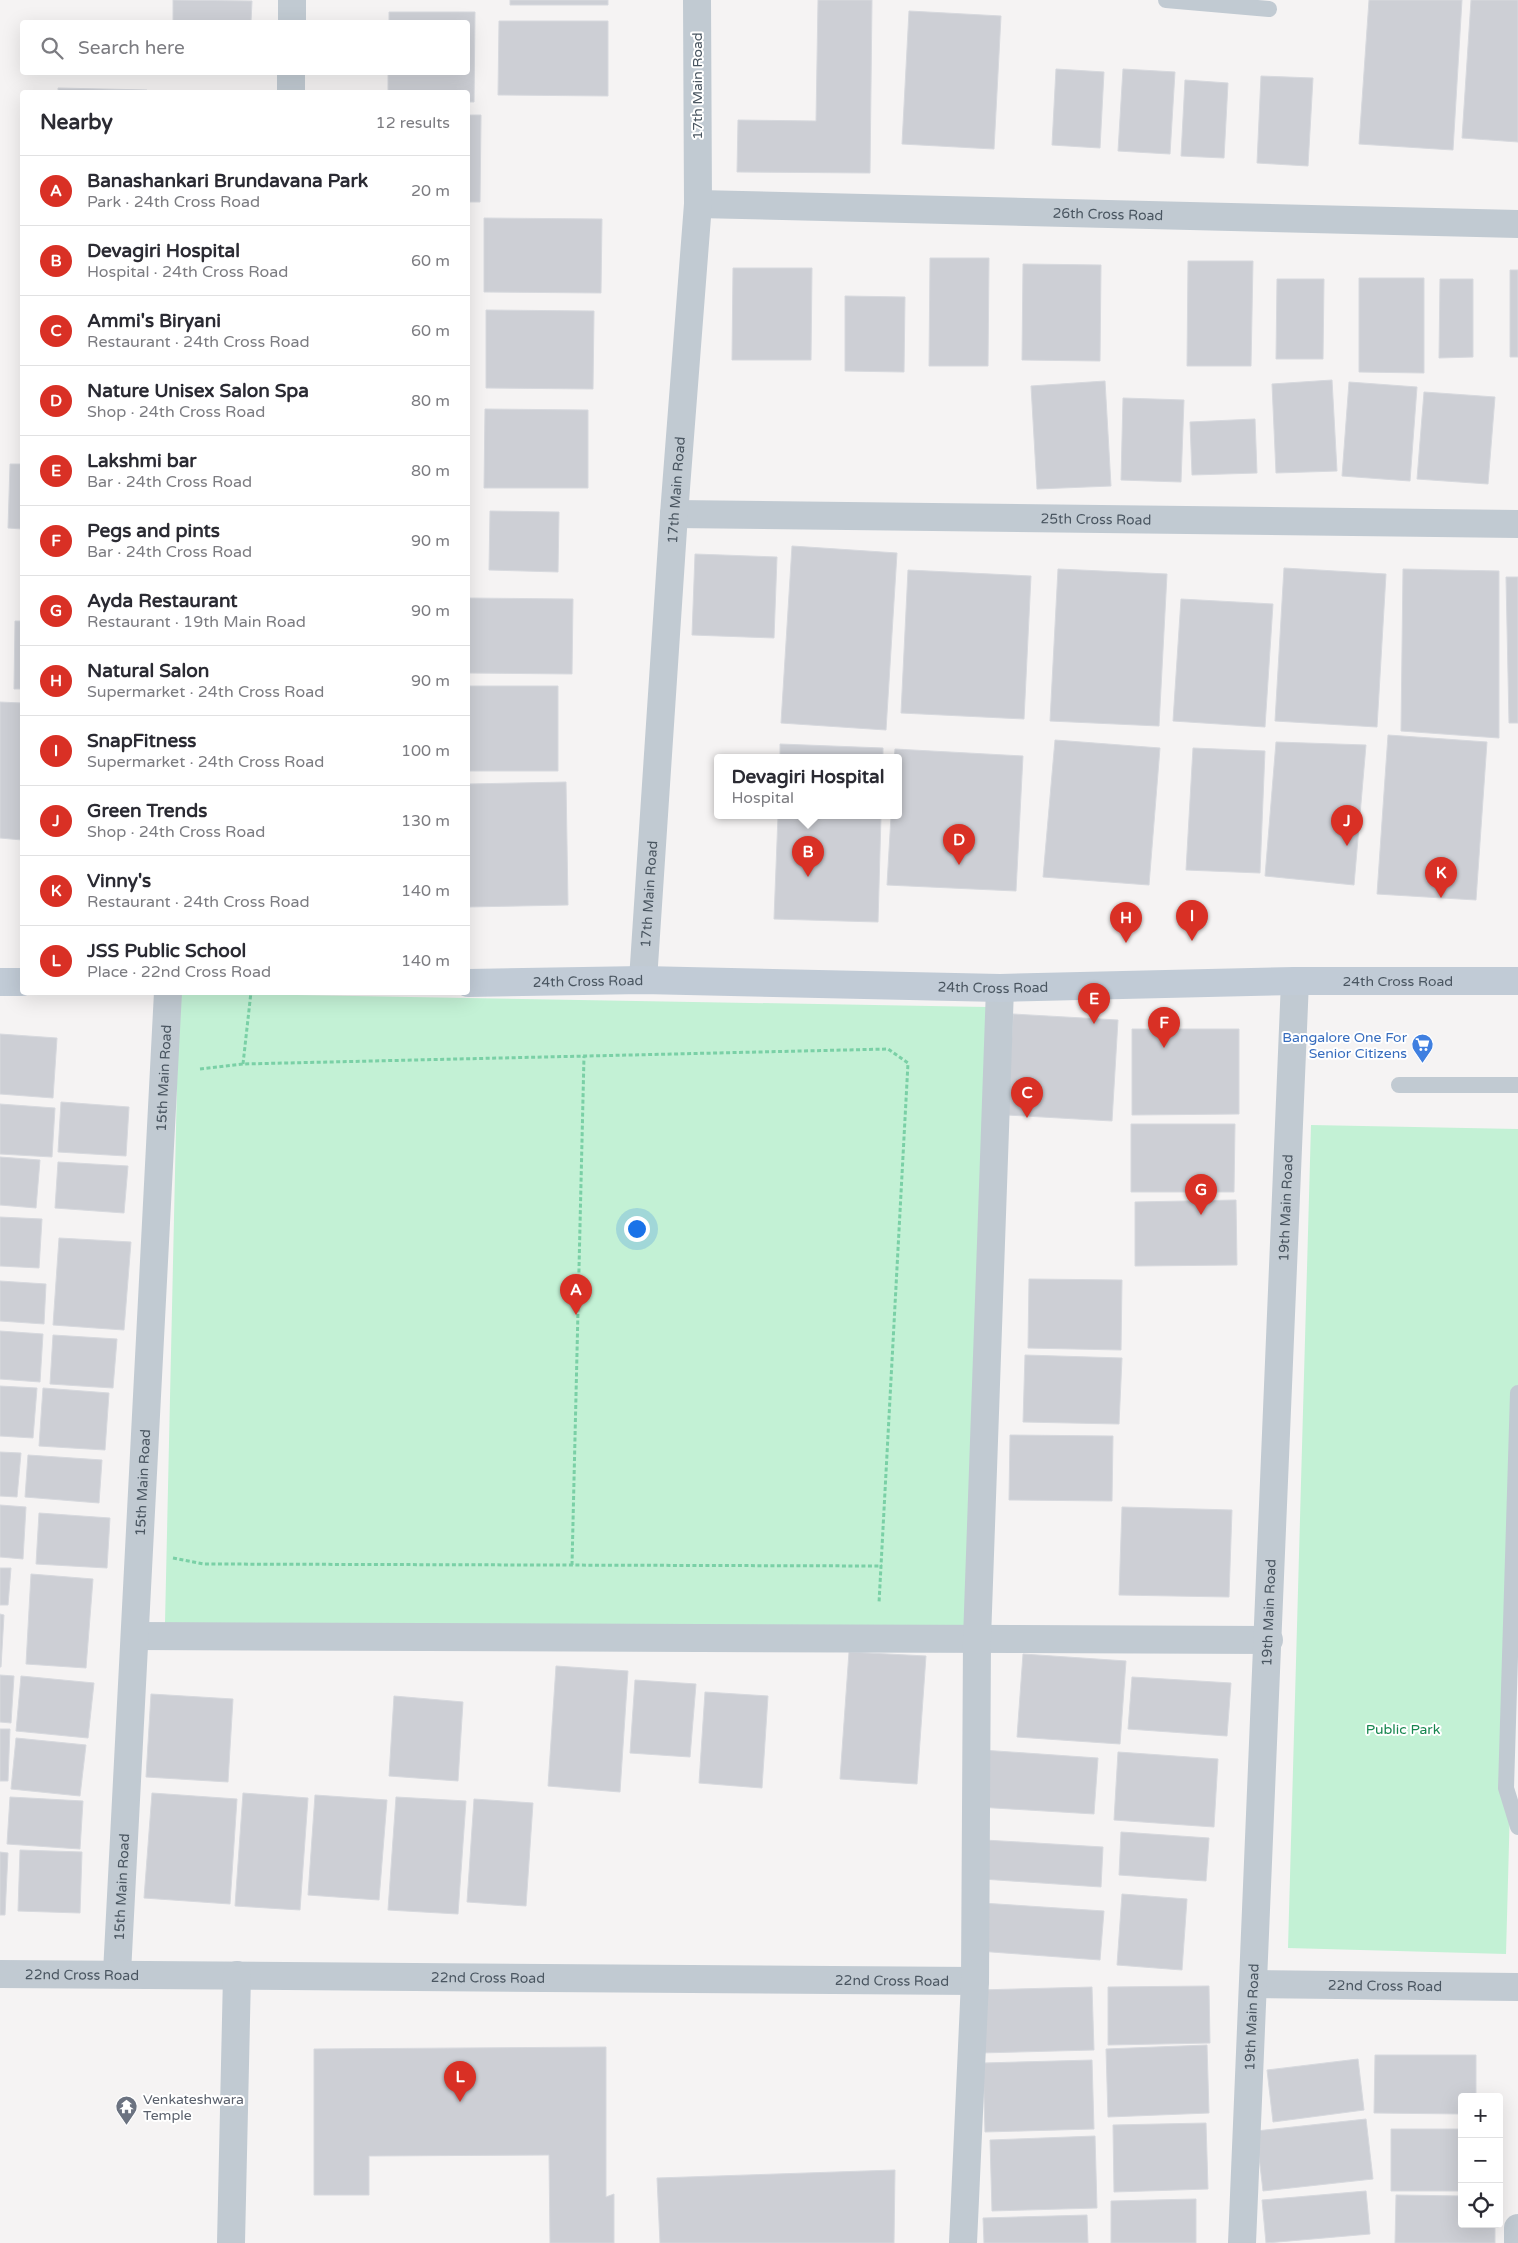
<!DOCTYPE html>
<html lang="en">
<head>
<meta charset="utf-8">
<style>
  body { margin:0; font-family:"Varela Round",sans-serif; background:#f2f2f3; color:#2b2b33 }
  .controls { position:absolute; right:15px; bottom:15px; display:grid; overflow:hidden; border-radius:5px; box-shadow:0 5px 20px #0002 }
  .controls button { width:45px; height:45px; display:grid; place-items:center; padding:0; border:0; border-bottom:1px solid #e1e1e2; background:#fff; color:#2b2b33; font:25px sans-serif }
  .you { position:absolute; left:636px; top:1228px; width:18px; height:18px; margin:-12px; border:4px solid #fff; border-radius:50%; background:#1a73e8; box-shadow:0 0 0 8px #1a73e833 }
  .badge { display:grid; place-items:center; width:32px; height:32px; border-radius:50%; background:#d93025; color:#fff; font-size:16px; font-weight:700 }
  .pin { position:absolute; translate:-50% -41px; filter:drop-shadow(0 1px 2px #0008) }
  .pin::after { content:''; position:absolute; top:26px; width:18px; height:15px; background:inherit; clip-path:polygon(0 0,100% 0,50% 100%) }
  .popup { position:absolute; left:714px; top:754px; width:188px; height:65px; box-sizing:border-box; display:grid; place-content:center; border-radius:5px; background:#fff; filter:drop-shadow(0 1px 4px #0005); font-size:16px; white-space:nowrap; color:#7c7c81 }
  .popup b { font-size:19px; color:#2b2b33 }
  .popup::after { content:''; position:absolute; left:50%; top:100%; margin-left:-10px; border:10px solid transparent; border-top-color:#fff }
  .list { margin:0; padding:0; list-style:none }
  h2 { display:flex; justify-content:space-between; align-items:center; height:65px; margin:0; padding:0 20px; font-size:21px }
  h2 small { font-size:16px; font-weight:400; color:#7c7c81 }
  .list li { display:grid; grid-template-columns:32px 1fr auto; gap:15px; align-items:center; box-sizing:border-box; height:70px; padding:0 20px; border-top:1px solid #e1e1e2 }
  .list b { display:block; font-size:19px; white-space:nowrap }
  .list p { margin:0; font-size:16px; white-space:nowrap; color:#7c7c81 }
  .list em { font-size:16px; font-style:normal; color:#7c7c81 }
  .icon { flex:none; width:28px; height:28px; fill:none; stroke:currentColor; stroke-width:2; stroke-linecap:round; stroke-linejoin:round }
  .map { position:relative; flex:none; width:1518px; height:2243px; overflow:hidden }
  .search { position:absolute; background:#fff; box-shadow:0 5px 20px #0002; left:20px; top:20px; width:450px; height:55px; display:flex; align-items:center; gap:12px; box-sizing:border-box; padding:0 18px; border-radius:5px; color:#7c7c81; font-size:19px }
  .panel { position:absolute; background:#fff; box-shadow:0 5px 20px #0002; left:20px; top:90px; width:450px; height:905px; border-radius:5px }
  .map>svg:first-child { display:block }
</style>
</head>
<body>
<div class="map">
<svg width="1518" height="2243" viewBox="0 0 1518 2243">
  <rect width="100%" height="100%" fill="#f5f3f3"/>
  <!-- green -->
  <path fill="#c3f1d5" d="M179,993l808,14 -13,630 -809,-14z
    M1311,1125l207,4v382l-12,443 -218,-6z"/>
  <!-- building -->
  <path fill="#cdcfd5" stroke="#d7d9de" d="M173,0l79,1 -1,21h-78z
    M510,0h98v5h-98z
    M818,0h54l-2,173 -133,-1 1,-52 78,1z
    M1369,0h93l-9,150 -94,-6z
    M1471,0h47v142l-56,-4z
    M909,11l92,5 -7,133 -92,-5z
    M389,12h86l-1,90h-6v-10h-80v-20h80v-50h-79z
    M499,21h109v75l-110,-1z
    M1056,69l48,3 -4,76 -48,-3z
    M1123,69l52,3 -5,82 -52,-3z
    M173,72h78v2l-78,-1z
    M1261,76l52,2 -5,88 -51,-3z
    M1185,80l43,3 -4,75 -43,-2z
    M58,88l89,2 -1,2h-88z
    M468,115h13l-1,87h-12z
    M484,218l118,1 -1,74 -117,-1z
    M930,258h59l-1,108h-59z
    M1188,261h65l-2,105h-64z
    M1023,264l78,1 -1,96 -78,-1z
    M733,268h79l-1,92h-79z
    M1510,270h8v87h-8z
    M1359,278h65v95l-65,-1z
    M1277,279h47l-1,80h-47z
    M1440,279h33v78l-34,1z
    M845,296l60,1 -1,75 -59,-1z
    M486,310l108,1 -1,78 -107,-1z
    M1332,380l5,91 -61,2 -4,-89z
    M1105,381l6,105 -74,3 -6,-103z
    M1349,382l68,5 -7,94 -68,-5z
    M1424,392l71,5 -7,87 -71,-5z
    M1123,398l61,2 -3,82 -60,-2z
    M485,409l103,1v78h-104z
    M1255,419l2,54 -65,2 -2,-53z
    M10,464h12v65l-14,-1z
    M490,511l69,1 -1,60 -69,-2z
    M792,546l105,7 -11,177 -105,-7z
    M695,554l82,3 -3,81 -82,-3z
    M1284,568l102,6 -9,153 -102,-6z
    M1058,569l109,5 -8,152 -109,-5z
    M1403,569l96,2v167l-98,-7z
    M908,570l123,6 -7,143 -123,-6z
    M1506,577h12v146h-9z
    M468,598l105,1 -1,75 -104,-1z
    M1181,599l92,5 -8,123 -92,-6z
    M15,621h7v68h-8z
    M468,686h90v85h-90z
    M0,702l22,1v137l-22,-2z
    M1388,735l99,7 -11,158 -99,-6z
    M1055,740l105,8 -11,137 -106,-8z
    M1276,742l90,3 -12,140 -89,-9z
    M780,744l103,4v10h-103z
    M1193,748l72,3 -5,122 -74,-3z
    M895,749l128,7 -7,135 -129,-6 4,-69h7v-58h-4z
    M566,782l2,123 -100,2v-123z
    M778,816h103l-3,106 -104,-3z
    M1013,1014l105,6 -6,101 -105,-6z
    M1132,1029h107v85l-107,1z
    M0,1034l57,4 -4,60 -53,-4z
    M61,1102l68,5 -3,49 -68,-4z
    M0,1104l55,4 -3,49 -52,-3z
    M1131,1124h104l-1,68h-103z
    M0,1157l40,3 -4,48 -36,-3z
    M58,1162l70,4 -4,47 -69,-5z
    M1236,1200l1,65 -102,1v-64z
    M0,1217l42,2 -3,49 -39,-2z
    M59,1238l72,4 -7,88 -71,-5z
    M1029,1279l93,1 -1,70 -93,-2z
    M0,1281l46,3 -2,40 -44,-3z
    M0,1331l43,3 -3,48 -40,-3z
    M53,1335l64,4 -4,49 -63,-4z
    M1025,1355l97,3 -3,66 -96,-2z
    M0,1386l37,2 -4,50 -33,-2z
    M43,1388l66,5 -4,57 -66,-4z
    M1010,1435l103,1 -1,65 -103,-1z
    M0,1452l21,1 -4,44 -17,-1z
    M28,1455l74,5 -3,43 -74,-6z
    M0,1505l26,2 -3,52 -23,-2z
    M1122,1507l110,3 -3,87 -110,-2z
    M39,1513l71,5 -3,50 -71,-4z
    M0,1568h11l-3,37h-8z
    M31,1574l62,5 -7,89 -60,-4z
    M0,1614l4,1 -3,52h-1z
    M849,1652l77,4 -9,128 -77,-5z
    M1023,1654l103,7 -6,83 -103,-7z
    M556,1666l72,5 -8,121 -72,-6z
    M0,1675l14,1 -3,47 -11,-1z
    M21,1676l73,7 -6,55 -72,-7z
    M1132,1677l99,6 -4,53 -99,-7z
    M635,1680l61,4 -6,73 -60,-4z
    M705,1692l63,4 -6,92 -63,-5z
    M151,1694l82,5 -5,83 -82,-5z
    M394,1696l69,6 -5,79 -69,-5z
    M0,1729h10l-2,52h-8z
    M16,1738l70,7 -6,51 -69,-7z
    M982,1750l116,8 -4,56 -116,-7z
    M1118,1752l100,7 -4,68 -100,-7z
    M152,1793l85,6 -7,105 -86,-6z
    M243,1793l65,5 -8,112 -65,-4z
    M315,1795l72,5 -8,100 -71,-5z
    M10,1797l73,4 -3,48 -73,-5z
    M396,1797l70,4 -8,113 -70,-4z
    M474,1799l59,4 -7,103 -59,-4z
    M1121,1832l88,6 -3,43 -87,-6z
    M985,1840l118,7 -2,40 -119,-8z
    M20,1850l62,2 -2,61 -62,-2z
    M0,1852l8,1 -3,62h-5z
    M1122,1894l65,5 -5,71 -65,-5z
    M982,1903l122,8 -4,49 -122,-9z
    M1209,1986l1,57 -102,2v-58z
    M1092,1987l2,63 -114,3 -2,-63z
    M1207,2045l2,68 -101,4 -2,-68z
    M606,2047v150l8,-3v49h-64l-1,-88 -180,1v39h-55v-146z
    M1375,2055h101v42h-14v17l-88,-1z
    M1358,2059l6,51 -91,12 -6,-52z
    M1092,2060l2,69 -109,3 -2,-69z
    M1366,2119l7,60 -110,12 -7,-60z
    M1206,2123l2,66 -94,3 -1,-67z
    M1391,2129h71v62h-71z
    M1095,2136l2,72 -105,3 -2,-71z
    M895,2170l-1,73h-234l-3,-65z
    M1366,2191l4,43 -104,9 -4,-43z
    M1396,2195l66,1v28h33v19h-100z
    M1196,2199v44h-85v-42z
    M1087,2215l1,28h-104l-1,-25z"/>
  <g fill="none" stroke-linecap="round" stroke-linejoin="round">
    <!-- path -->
    <path stroke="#7ad0a6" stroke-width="3" stroke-dasharray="4 2.5" stroke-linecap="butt" d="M243,1064l8,-72
      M200,1069l43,-5 645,-15 20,14 -29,540
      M173,1558l31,6 678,2
      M572,1565l12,-509"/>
    <!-- lane -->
    <path stroke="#c1cad2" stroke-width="16" d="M1166,0l103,9
      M1399,1085h119
      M1518,1393l-12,395 12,39"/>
    <!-- street -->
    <g stroke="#c1cad2" stroke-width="28">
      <path d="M292,22v-22"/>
      <path d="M291,92v-20"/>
      <path id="s1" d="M698,204l820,20"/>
      <path id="s2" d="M674,514l844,10"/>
      <path id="s3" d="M643,980l31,-466 24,-310 -1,-204"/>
      <path d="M135,1636l1134,4"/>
      <path id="s4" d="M117,1973l51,-981"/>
      <path id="s5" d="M0,1974l975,7"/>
      <path id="s6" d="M1253,1984l265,3"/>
      <path d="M231,2243l6,-268"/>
      <path d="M963,2243l12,-262 2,-342 23,-651"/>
      <path id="s7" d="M1242,2243l53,-1262"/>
      <path d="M1518,2243v-15"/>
    </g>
    <!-- secondary -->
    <g stroke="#c1cbd6" stroke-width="28">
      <path d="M0,982h22"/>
      <path id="s8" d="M468,983l175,-3 357,8 295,-7h223"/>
    </g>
  </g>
  <!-- icons -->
  <defs>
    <symbol id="supermarket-pin" viewBox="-11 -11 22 30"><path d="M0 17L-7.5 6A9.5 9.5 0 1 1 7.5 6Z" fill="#3f7fe0" stroke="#fff"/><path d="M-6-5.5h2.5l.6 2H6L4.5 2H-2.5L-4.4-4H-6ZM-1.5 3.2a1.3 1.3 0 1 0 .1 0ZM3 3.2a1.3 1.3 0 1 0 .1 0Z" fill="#fff"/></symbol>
    <symbol id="temple-pin" viewBox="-11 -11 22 30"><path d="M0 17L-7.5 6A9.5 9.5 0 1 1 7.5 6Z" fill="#6b7280" stroke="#fff"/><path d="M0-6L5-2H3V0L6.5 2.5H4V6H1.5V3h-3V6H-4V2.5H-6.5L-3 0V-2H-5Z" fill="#fff"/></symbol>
  </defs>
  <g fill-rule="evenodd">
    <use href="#supermarket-pin" x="1410" y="1032" width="25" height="34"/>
    <use href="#temple-pin" x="114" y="2094" width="25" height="34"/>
  </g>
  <g text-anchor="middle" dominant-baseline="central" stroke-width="4" stroke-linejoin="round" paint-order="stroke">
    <!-- street labels -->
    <g font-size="14" fill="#4a5661" stroke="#fff">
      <text transform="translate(697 86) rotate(-90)">17th Main Road</text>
      <text stroke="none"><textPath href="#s1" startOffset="410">26th Cross Road</textPath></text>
      <text stroke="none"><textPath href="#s3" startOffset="491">17th Main Road</textPath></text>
      <text stroke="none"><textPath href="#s2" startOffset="422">25th Cross Road</textPath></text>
      <text stroke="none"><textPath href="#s3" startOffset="86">17th Main Road</textPath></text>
      <text stroke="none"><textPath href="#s8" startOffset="120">24th Cross Road</textPath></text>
      <text stroke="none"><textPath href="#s8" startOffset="930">24th Cross Road</textPath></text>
      <text stroke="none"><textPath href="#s8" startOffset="525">24th Cross Road</textPath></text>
      <text stroke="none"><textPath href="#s4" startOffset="896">15th Main Road</textPath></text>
      <text stroke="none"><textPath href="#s7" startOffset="1036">19th Main Road</textPath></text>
      <text stroke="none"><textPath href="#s4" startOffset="491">15th Main Road</textPath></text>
      <text stroke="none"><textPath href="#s7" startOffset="631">19th Main Road</textPath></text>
      <text stroke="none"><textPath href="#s4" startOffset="86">15th Main Road</textPath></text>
      <text stroke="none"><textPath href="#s5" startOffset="82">22nd Cross Road</textPath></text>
      <text stroke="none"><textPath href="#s5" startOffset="488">22nd Cross Road</textPath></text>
      <text stroke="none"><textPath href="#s5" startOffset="892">22nd Cross Road</textPath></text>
      <text stroke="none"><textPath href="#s6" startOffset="132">22nd Cross Road</textPath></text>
      <text stroke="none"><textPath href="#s7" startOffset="226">19th Main Road</textPath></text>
    </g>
    <!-- shop labels -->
    <g font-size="14" fill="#366cbe" stroke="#fff" text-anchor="end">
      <text x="1407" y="1037">Bangalore One For<tspan x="1407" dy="16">Senior Citizens</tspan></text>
    </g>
    <!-- park labels -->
    <g font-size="14" fill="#17864f" stroke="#fff">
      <text x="1403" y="1729">Public Park</text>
    </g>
    <!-- worship labels -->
    <g font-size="14" fill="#5b616d" stroke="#fff" text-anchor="start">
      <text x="143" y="2099">Venkateshwara<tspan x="143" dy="16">Temple</tspan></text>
    </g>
  </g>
</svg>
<div class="controls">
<button>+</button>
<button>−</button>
<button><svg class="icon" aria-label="locate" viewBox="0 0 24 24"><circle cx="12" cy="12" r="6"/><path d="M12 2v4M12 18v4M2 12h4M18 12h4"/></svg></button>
</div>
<div class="you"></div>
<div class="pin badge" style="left:576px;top:1315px">A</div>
<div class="pin badge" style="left:808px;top:877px">B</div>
<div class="popup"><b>Devagiri Hospital</b>Hospital</div>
<div class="pin badge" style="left:1027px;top:1118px">C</div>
<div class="pin badge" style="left:959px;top:865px">D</div>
<div class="pin badge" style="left:1094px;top:1024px">E</div>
<div class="pin badge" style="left:1164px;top:1048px">F</div>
<div class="pin badge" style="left:1201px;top:1215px">G</div>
<div class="pin badge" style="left:1126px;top:943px">H</div>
<div class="pin badge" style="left:1192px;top:941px">I</div>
<div class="pin badge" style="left:1347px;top:846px">J</div>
<div class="pin badge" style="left:1441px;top:898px">K</div>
<div class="pin badge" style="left:460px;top:2102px">L</div>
<div class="search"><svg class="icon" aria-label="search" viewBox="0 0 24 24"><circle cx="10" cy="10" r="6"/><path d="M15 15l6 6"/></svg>Search here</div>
<section class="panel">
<h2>Nearby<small>12 results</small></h2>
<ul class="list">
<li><span class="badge">A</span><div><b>Banashankari Brundavana Park</b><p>Park · 24th Cross Road</p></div><em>20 m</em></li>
<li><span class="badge">B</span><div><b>Devagiri Hospital</b><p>Hospital · 24th Cross Road</p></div><em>60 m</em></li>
<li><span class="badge">C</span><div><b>Ammi's Biryani</b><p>Restaurant · 24th Cross Road</p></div><em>60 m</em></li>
<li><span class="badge">D</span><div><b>Nature Unisex Salon Spa</b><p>Shop · 24th Cross Road</p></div><em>80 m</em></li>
<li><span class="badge">E</span><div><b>Lakshmi bar</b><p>Bar · 24th Cross Road</p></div><em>80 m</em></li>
<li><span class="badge">F</span><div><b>Pegs and pints</b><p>Bar · 24th Cross Road</p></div><em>90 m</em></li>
<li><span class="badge">G</span><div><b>Ayda Restaurant</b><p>Restaurant · 19th Main Road</p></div><em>90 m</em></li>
<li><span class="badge">H</span><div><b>Natural Salon</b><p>Supermarket · 24th Cross Road</p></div><em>90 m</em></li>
<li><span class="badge">I</span><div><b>SnapFitness</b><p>Supermarket · 24th Cross Road</p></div><em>100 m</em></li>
<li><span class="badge">J</span><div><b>Green Trends</b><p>Shop · 24th Cross Road</p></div><em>130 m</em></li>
<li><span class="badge">K</span><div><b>Vinny's</b><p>Restaurant · 24th Cross Road</p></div><em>140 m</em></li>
<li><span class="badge">L</span><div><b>JSS Public School</b><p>Place · 22nd Cross Road</p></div><em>140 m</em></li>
</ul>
</section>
</div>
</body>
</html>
